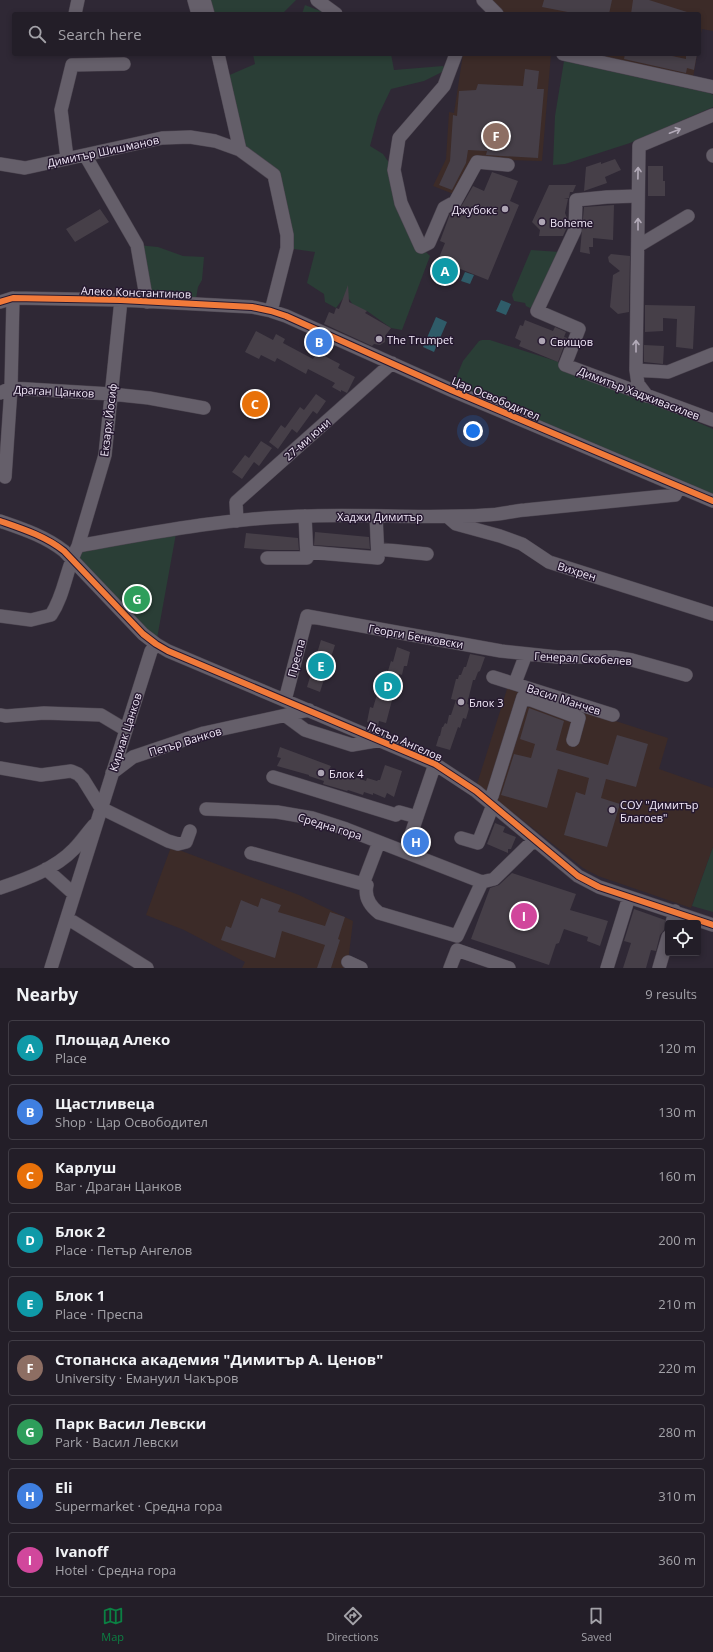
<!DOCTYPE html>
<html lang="en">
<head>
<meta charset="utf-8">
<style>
  body { margin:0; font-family:"Open Sans",sans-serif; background:#2b2730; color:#f1f3f6 }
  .controls { position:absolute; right:12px; bottom:12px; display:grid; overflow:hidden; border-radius:4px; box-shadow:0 2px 6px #0003 }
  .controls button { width:36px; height:36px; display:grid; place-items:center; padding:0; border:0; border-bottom:1px solid #403c45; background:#231e28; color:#f1f3f6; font:20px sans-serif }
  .you { position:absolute; left:473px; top:431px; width:14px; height:14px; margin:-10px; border:3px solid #fff; border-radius:50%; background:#1a73e8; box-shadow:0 0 0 6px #1a73e833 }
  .badge { display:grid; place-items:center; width:26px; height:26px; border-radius:50%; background:#0b8043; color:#fff; font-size:13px; font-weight:700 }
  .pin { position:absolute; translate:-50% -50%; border:2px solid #fff; box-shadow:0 1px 4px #0006 }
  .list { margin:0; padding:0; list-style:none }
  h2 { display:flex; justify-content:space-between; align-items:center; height:52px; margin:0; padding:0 16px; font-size:17px }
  h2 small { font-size:13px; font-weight:400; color:#a3a2a8 }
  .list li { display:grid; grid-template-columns:26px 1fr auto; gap:12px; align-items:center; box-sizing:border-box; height:56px; margin:0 8px 8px; padding:0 8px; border:1px solid #403c45; border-radius:4px }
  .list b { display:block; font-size:15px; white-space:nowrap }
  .list p { margin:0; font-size:13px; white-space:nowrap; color:#a3a2a8 }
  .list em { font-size:13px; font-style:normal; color:#a3a2a8 }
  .icon { flex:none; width:22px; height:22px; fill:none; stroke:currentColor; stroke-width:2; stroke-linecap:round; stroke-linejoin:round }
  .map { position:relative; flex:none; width:713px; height:968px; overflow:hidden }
  .search { position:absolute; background:#231e28; box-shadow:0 2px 6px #0003; left:12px; right:12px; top:12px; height:44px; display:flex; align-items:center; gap:10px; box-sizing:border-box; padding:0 14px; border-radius:4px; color:#a3a2a8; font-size:15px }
  .sheet { height:628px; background:#231e28 }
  nav { display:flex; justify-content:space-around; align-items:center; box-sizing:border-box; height:56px; border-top:1px solid #403c45; background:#231e28; font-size:11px; color:#a3a2a8 }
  nav a { display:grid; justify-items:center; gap:2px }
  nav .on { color:#0b8043 }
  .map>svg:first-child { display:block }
</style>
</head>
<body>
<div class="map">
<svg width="713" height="968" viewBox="0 0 713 968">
  <rect width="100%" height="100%" fill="#2f2835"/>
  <!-- education -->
  <path fill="#3c2b28" d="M486,0h227v31l-11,-2 -3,13v-28h-195z
    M463,54h88l-9,107 -68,-2 -18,36 -23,-9 13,-27 3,-47 5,1z
    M589,54h108l-4,24z
    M508,686l160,52 -9,31 54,19v59l-22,61 -93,-32 -15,-8 -106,-84z
    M171,847l128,48 54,26 -5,41 -3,6h-103l3,-6 -61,-32 -38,-15z"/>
  <!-- green -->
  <path fill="#2a3e36" d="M204,0h92l-14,14h-73z
    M305,5l23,9h-26z
    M253,54h138l3,16 49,-4 3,4 -22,11 -33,8 -13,27 -8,30 13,8 11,16 27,77 9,9 -28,74 -11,-2 -24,-17 -12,-3 -6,-9 -5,-2 -8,11 -11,-6 -1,-8 -17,-11 8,-31 -28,-4 -13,-73 -34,-25 -15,-73 30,-13z
    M564,61l145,32 4,2v12l-83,36 -65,21 -12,1 2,-49z
    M137,245l21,2 25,9 21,1 -2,23 -4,7 -3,17 -48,-2z
    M531,250l29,2 -25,51 -5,5 -4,-2 -1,-3 -11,-2 -2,-6z
    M482,340h8l69,22 154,67v66l-262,-105 12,-29 16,-20z
    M177,528l-21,116 -85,-86 7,-12z
    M713,847v65l-21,-6z"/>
  <!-- water -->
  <path fill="#2f5c69" d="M450,265l9,4 -4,9 -9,-4z
    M465,272l9,3 -4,9 -9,-3z
    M501,300l10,4 -5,11 -10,-4z
    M436,317l11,5 -13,30 -11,-5z"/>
  <!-- building -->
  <path fill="#463f48" d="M544,0h68l-3,14h-31l-36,-7z
    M633,0h16l38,12v2h-56z
    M625,54h38l23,5v-5h11l-3,16 -7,-2 -1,5 -62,-14z
    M525,69l14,2 -2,18h7l-6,69 -52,-3 1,-4 -19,-1 -2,13 -14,27 -13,-5 11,-24 3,-46 4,1 2,-25 17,-1 2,-6 45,2z
    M615,159l6,11 -16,7 2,6 -23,8 2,-24 15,-5v2z
    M648,166h15v15h2v15h-17z
    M492,172l26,9 -8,20 9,4 -31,75 -50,-20 7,-17 -5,-2 10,-27 6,-3 2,1 15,-26 11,5z
    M549,185h27l-3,7h-3l-1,6 -5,1h4l-3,14 2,5v9l-4,9h-24l1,-6 -8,-8z
    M614,205l-1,35 -20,-2v9h-4l1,7 -10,-2 4,-45z
    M100,209l9,13 -34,20 -9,-13z
    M611,254l19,2 -1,56 -11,2 -8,-7 3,-32 7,-4 -11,-9 -1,-5z
    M348,285l1,17 18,9 -2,2 26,15 -6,8v6l-5,3 -6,-1 -2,2 -48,-22 5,-12 5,2 2,-6 3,1z
    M645,305l50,1 -2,43 -17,-2 1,-28 -14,-1v13l-18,1z
    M525,320l28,11 2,-4 11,5 -2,5 3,1 -9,24 -39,-16 2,-5 -6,-3 5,-13 3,1z
    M256,331l17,9 3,-6 9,5 -2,4 30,16 4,-7 23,12 -2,4 17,9 -8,16 -6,-3v2l-9,-5 3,-4 -27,-14 -2,5 -29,-16 -2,4 -14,-7 -2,4 -14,-7z
    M644,345l20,1 -1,18 -19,-2z
    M316,394l10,7 -9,13 -4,-3 -16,22 -5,-4 -14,20 -9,-7 12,-17 4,3 15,-21 4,3z
    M261,441l11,7 -13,18 -5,-4 -12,17 -10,-7 13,-17 4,3z
    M315,532l54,5 1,12 -56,-4z
    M246,533l52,5 1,12h-29l-26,-2z
    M321,640l14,5 -15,47 -13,-5z
    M397,647l13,5 -3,14h-3l-2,9 -3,-1 -13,49 -7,-2 -1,5 -11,-4 3,-15 3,1 7,-24h2l4,-14 2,1 3,-10 2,1z
    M470,654l15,3 -5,14 -2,1 -3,8h-2l-6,24 3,1 -4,14 -3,-1 -3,10 -2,-1 -8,23 -14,-4 3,-10h1l2,-9h1l2,-4 2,1 2,-9h2l5,-15 -5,-1 5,-20h2l1,-4h2l3,-8h2z
    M529,708l35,13 -8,29 52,15 9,-30 31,9 -12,43 -30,-8 -5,19 19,6 -13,43 -43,-12 12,-43 9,3 4,-17 -31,-9 -11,39 -46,-13 13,-41 17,4 4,-14 -15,-5z
    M280,747l51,19 -1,2 36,13 1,-3 10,3 1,-1h2l5,-15 17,6 -8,26 -7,-4 -2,5 -12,-5v2l-9,-3 -1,3 -15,-5 -1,1 -24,-7 1,-3 -15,-5v-1l-32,-9 4,-8 -4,-1z
    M495,823l10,4 -2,5 13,5 -5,12h-3v4l-21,-9z
    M512,873l64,21 -6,16 38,11 -8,25 -13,-5 1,-4 -24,-8 -5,14 -3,1 -7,21 -78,-26 19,-51 9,-3z
    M261,898l20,7 -3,7 47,14 5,-14 15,5 -7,22 2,1 -9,28h-14l8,-23 -43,-14 -7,27 -54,-18 5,-14 5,2 10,-28 17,7z
    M634,909l31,11 -1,10 -4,5 -4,16 -5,-1 -5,18h-23l8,-25 -7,-2z"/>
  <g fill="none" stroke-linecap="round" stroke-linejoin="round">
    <defs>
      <path id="minor" d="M194,0l4,14
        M204,0l4,14
        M317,0l19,14
        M483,0l14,14
        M75,14l3,-14
        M218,54l22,96
        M456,54l-12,32 -45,52 -5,32 7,33 20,44 8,-4 15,-35 11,-6 22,-40 31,3
        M563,54l150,33
        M85,155l52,90 10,57
        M713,156v-1
        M67,158l-6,-48 11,-45 52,-1
        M0,164l25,4 137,-30 28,-1 25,4 25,9 34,25 13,60v13l-16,63
        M638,196l-31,1 -31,3 -1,30 -38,81 42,18 -14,36 148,55
        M638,246l50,-30
        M0,302l13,-4 108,2 131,7 19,4 15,5 165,74 262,111
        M636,370l32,2 45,-18
        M0,393l11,-5 100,6 38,4 55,10
        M647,396l-9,-12 -2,-14 3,-224 74,-31
        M5,477l6,-89 2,-90
        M448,517l8,7 44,12 22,8 27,18 164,52
        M0,521c23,8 45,15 64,30l79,83 13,10 12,7 267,113 41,27 102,85 21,11 114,38
        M237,521l-1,-19 156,-139
        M78,546c77,-14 154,-29 233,-30 58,-2 117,3 175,-1 13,0 26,-4 39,-5 50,-5 100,-10 150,-15l4,-8
        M378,549l49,5
        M307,552l71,6 -2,-42
        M267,558h40l-2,-42
        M0,616l31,4 20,-5c14,-21 15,-47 27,-69l27,-91 16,-155
        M493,677l120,38
        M515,683l11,-29
        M285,700l22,-84 194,35 56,6h57l18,3 54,15
        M0,715l6,1 38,-3 57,2 25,15
        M286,716l19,14 47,15 29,-5
        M0,768l41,7 30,-4 7,3 5,5 18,29 67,33 10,3 8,-2 4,-11
        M112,773l21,-16 71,-24 105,-23
        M273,777l123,38 3,-3 18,5
        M492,796l31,-99 56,21 -6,22
        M206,809l71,3 35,6 34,11 136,53 12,-3 40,-39
        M461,838l17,5 15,-38
        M405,852l30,-88
        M251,853l112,31 16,-42
        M46,869l28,25
        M363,884l4,1c-3,12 3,21 12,28l78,23 25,-54
        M0,888c26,-9 55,-19 74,-39 7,-7 13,-16 20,-24
        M67,918l80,50
        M672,923l3,-12
        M348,962l13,6
        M51,968l100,-317 5,-7
        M450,968l7,-18 52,18
        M607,968l22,-71
        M659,968l9,-31"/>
    </defs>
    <!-- minor casing -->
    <use href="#minor" stroke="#4c4550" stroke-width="14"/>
    <!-- minor -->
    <use href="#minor" stroke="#655f6a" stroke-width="13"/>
    <defs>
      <path id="cycleway" d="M0,302l13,-4 108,2 131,7 19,4 15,5 165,74 262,111
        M0,521c23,8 45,15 64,30l79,83 13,10 12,7 267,113 41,27 102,85 21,11 114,38"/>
    </defs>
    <!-- cycleway casing -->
    <use href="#cycleway" stroke="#261930" stroke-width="8"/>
    <!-- cycleway -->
    <use href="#cycleway" stroke="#f17a3a" stroke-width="6"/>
  </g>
  <!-- one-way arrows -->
  <defs><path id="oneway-shaft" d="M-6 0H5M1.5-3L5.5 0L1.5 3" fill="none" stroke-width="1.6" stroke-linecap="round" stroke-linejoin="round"/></defs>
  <g stroke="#b3abb9">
    <use href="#oneway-shaft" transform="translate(675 131) rotate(-21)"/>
    <use href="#oneway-shaft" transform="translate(638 173) rotate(-89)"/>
    <use href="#oneway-shaft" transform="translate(638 224) rotate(-90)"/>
    <use href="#oneway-shaft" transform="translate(636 346) rotate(-90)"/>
  </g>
  <!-- markers -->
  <g fill="#aea5b4" stroke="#261930" stroke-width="1.5">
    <circle cx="505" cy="209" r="4"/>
    <circle cx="542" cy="222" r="4"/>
    <circle cx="379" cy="339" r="4"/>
    <circle cx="542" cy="341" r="4"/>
    <circle cx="461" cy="702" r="4"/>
    <circle cx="321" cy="773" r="4"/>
    <circle cx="612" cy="810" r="4"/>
  </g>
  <g text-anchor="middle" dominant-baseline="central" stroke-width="3" stroke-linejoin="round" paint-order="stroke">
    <!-- street labels -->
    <g font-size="11" fill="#f2e9f9" stroke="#261930">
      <text transform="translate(103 151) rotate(-12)">Димитър Шишманов</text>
      <text transform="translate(136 292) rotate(2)">Алеко Константинов</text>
      <text transform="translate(54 391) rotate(3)">Драган Цанков</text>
      <text transform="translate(639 393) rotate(21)">Димитър Хадживасилев</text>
      <text transform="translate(496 398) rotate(23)">Цар Освободител</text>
      <text transform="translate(108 420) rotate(-83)">Екзарх Йосиф</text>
      <text transform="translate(307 439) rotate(-41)">27-ми юни</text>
      <text x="380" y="516">Хаджи Димитър</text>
      <text transform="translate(577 571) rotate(17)">Вихрен</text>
      <text transform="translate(416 636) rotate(10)">Георги Бенковски</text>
      <text transform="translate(296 658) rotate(-75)">Преспа</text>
      <text transform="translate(583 658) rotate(3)">Генерал Скобелев</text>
      <text transform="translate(564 699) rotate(18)">Васил Манчев</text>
      <text transform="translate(125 732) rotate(-72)">Кириак Цанков</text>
      <text transform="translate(185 741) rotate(-17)">Петър Ванков</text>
      <text transform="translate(405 741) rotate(24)">Петър Ангелов</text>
      <text transform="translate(330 826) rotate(17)">Средна гора</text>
    </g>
    <!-- poi labels -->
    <g font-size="11" fill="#f2e9f9" stroke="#261930" text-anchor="start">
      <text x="497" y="209" text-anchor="end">Джубокс</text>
      <text x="550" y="222">Boheme</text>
      <text x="387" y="339">The Trumpet</text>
      <text x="550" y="341">Свищов</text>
      <text x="469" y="702">Блок 3</text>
      <text x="329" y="773">Блок 4</text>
      <text x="620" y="804">СОУ "Димитър<tspan x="620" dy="13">Благоев"</tspan></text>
    </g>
  </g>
</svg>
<div class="controls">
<button><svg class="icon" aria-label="locate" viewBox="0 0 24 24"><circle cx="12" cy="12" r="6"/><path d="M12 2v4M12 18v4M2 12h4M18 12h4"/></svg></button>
</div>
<div class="you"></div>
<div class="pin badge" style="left:445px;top:271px;background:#0f9aa8">A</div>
<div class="pin badge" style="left:319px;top:342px;background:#3f7fe0">B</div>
<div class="pin badge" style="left:255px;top:404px;background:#e8710a">C</div>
<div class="pin badge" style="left:388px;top:686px;background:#0f9aa8">D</div>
<div class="pin badge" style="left:321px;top:666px;background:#0f9aa8">E</div>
<div class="pin badge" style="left:496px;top:136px;background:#8d6e63">F</div>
<div class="pin badge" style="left:137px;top:599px;background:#2e9e5b">G</div>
<div class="pin badge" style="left:416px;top:842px;background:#3f7fe0">H</div>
<div class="pin badge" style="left:524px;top:916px;background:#d1479c">I</div>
<div class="search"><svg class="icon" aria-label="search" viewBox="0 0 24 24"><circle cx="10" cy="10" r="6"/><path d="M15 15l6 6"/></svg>Search here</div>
</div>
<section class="sheet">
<h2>Nearby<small>9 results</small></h2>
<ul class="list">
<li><span class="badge" style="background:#0f9aa8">A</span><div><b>Площад Алеко</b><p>Place</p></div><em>120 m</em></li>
<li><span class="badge" style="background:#3f7fe0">B</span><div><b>Щастливеца</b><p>Shop · Цар Освободител</p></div><em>130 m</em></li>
<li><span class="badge" style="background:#e8710a">C</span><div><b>Карлуш</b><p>Bar · Драган Цанков</p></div><em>160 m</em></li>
<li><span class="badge" style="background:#0f9aa8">D</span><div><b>Блок 2</b><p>Place · Петър Ангелов</p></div><em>200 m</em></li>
<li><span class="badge" style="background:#0f9aa8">E</span><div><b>Блок 1</b><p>Place · Преспа</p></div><em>210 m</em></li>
<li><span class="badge" style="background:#8d6e63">F</span><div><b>Стопанска академия &quot;Димитър А. Ценов&quot;</b><p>University · Емануил Чакъров</p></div><em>220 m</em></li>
<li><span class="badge" style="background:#2e9e5b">G</span><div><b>Парк Васил Левски</b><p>Park · Васил Левски</p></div><em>280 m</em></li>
<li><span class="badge" style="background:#3f7fe0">H</span><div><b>Eli</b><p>Supermarket · Средна гора</p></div><em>310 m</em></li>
<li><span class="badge" style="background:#d1479c">I</span><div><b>Ivanoff</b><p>Hotel · Средна гора</p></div><em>360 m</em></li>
</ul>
</section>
<nav>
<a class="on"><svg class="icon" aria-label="map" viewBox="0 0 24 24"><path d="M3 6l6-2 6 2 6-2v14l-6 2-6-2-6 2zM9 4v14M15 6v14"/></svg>Map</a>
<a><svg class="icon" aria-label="directions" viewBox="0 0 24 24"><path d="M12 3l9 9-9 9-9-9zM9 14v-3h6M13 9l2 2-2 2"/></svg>Directions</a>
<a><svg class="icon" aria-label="saved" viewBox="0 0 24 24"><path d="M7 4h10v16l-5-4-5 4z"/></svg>Saved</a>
</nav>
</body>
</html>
